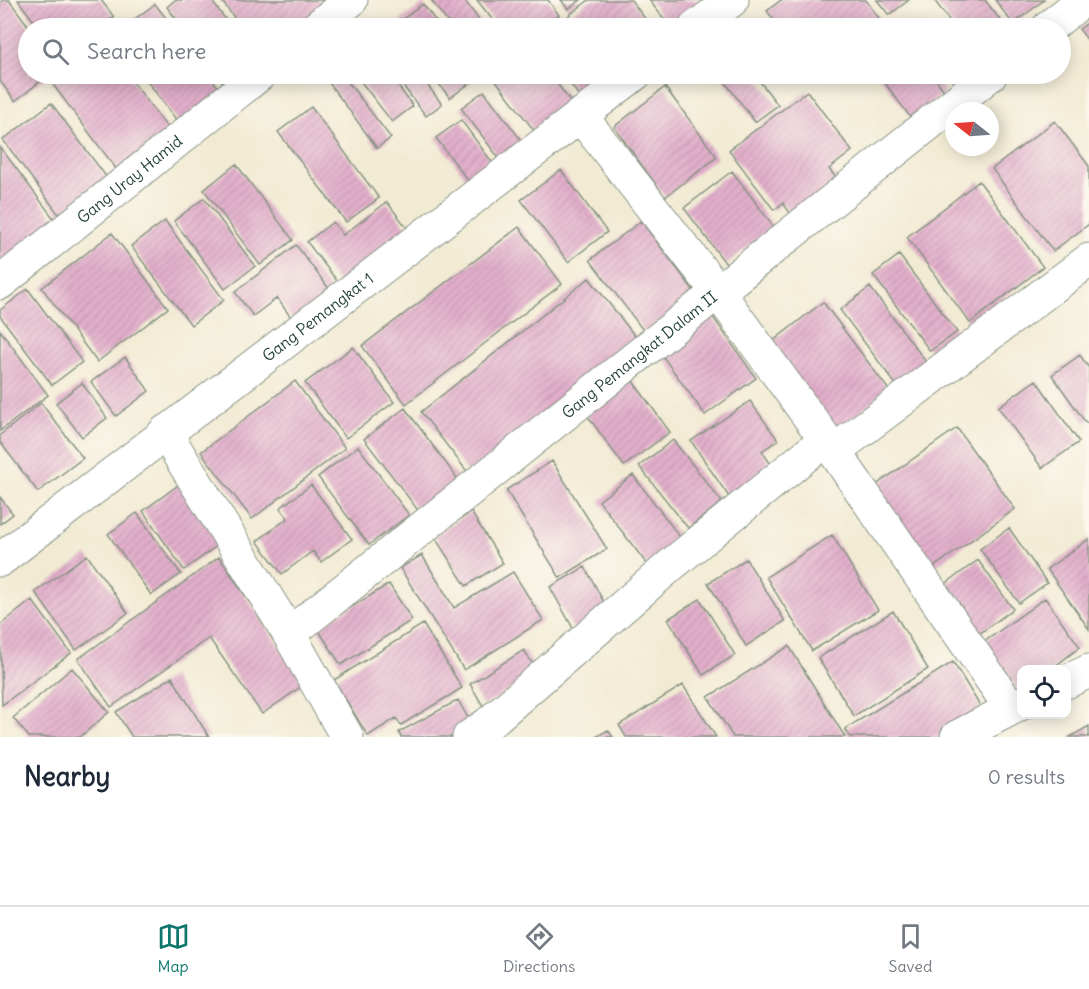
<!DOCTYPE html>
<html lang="en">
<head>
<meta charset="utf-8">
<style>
  body { margin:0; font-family:Delius,sans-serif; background:#f2f2f3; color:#1f2937 }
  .controls { position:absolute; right:18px; bottom:18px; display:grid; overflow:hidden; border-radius:12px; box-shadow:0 3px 15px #0003 }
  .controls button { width:54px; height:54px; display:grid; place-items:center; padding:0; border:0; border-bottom:2px solid #e0e1e3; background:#fff; color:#1f2937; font:30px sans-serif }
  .compass { position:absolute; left:945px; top:102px; width:54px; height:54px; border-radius:50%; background:#fff; box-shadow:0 3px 15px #0003; rotate:287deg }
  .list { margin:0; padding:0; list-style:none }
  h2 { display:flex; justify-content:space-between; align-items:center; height:78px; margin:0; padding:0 24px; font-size:26px }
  h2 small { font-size:20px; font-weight:400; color:#747a83 }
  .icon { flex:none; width:33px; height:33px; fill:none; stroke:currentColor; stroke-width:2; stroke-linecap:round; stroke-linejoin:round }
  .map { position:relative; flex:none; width:1089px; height:737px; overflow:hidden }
  .search { position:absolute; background:#fff; box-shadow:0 3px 15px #0003; left:18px; right:18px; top:18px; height:66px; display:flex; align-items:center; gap:15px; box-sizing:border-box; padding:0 21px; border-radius:33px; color:#747a83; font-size:22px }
  .sheet { height:168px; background:#fff }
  nav { display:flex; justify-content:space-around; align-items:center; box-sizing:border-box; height:84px; border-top:2px solid #e0e1e3; background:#fff; font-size:16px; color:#747a83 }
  nav a { display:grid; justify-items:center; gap:3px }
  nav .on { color:#0f766e }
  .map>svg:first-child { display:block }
</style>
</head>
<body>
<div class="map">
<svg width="1089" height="737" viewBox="0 0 1089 737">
  <defs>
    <pattern id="building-hatch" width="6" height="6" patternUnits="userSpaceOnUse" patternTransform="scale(1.5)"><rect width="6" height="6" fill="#e2afcb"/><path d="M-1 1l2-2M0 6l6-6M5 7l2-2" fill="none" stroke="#c197af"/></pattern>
  </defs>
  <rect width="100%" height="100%" fill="#fbf7ec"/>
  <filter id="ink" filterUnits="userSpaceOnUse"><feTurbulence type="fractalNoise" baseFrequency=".0167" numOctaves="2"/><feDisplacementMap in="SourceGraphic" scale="12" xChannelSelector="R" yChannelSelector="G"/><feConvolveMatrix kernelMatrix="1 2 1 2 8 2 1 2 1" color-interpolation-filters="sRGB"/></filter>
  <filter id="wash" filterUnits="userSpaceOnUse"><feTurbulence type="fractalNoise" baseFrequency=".008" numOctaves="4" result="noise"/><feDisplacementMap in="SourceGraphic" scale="24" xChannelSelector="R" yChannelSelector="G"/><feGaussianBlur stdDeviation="1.35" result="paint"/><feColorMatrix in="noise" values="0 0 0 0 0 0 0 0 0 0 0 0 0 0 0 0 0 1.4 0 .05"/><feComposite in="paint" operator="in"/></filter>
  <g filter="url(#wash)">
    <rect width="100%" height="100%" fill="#f2ebd4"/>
    <g id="blocks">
      <!-- building -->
      <path fill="url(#building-hatch)" d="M3,0h6l21,28 -2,46h22l-35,27 -15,-20v-78z
        M18,0h83l13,17 -15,11h-60z
        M175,0h36l21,28h-49l-16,-21z
        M221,0h113l-38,28h-54z
        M431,0h33l21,28h-33z
        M477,0h71l11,15 -19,13h-41z
        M561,0h20l-13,9z
        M589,0h42l21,28h-74l-10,-12z
        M649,0h52l3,4 -33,24z
        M781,0h85l15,21 -10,7h-91l-13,-17z
        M877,0h32l-20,15z
        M934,0h51l19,25 -4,3h-45z
        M995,0h49l-31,24z
        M155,4l19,24h-51z
        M423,4l18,24h-43l-3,-3z
        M1089,22v20l-10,-13z
        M62,74h65l45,60 -52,40 -69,-92z
        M142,74h66l18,23 -43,32z
        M217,74h26l-17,12z
        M327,74h15l49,64 -14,10 -53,-72z
        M355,74h34l24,32 -21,16z
        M394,74h25l23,30 -16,12z
        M431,74h44l3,3 -28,21z
        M500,74h50l26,35 -37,28 -45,-59z
        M563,74h36l11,15 -23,18z
        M719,74h35l24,31 -23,17z
        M878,74h54l13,18 -34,26z
        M665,87l52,70 -52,40 -51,-70z
        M484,91l40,53 -23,17 -40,-53z
        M807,91l45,60 -23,18 10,12 -46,36 -10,-14 -9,7 -45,-60z
        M51,103l63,84 -48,37 -63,-84z
        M311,107l68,91 -33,24 -68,-90z
        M461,120l39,53 -24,18 -40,-53z
        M1055,121l34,45v58l-36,27 -61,-82z
        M0,147l61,81 -53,40 -8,-10z
        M236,164l57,76 -33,25 -56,-75z
        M561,170l46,62 -39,30 -47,-62z
        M732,171l42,56 -48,37 -42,-56z
        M979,181l64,86 -73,56 -63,-86z
        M204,198l51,68 -30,23 -51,-68z
        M387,202l24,31 -70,53 -34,-44 26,-20 10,13z
        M165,221l59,79 -33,25 -60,-79z
        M641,221l62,82 -51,39 -62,-82z
        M519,227l43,57 -156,120 -44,-58z
        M112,233l56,75 -71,54 -55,-74z
        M296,245l37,49 -38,29 -18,-25 -24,18 -18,-24z
        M899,255l58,77 -27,19 -57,-76z
        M589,278l49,62 -169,134 -48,-62z
        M870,287l57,76 -30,23 -57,-76z
        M28,289l54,73 -30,23 -52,-69v-6z
        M823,302l66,88 -56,42 -65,-87z
        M708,310l48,68 -51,37 -49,-68z
        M0,330l48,65 -48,36z
        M353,347l41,55 -48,36 -41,-55z
        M1080,355l9,13v53l-3,2 -34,-48z
        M125,357l24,34 -33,25 -25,-34z
        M627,373l43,59 -46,34 -43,-59z
        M1036,380l43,62 -37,26 -44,-61z
        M295,381l50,67 -93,71 -51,-67z
        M82,383l25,35 -25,19 -26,-34z
        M750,401l28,39 -16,11 12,18 -43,31 -40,-59z
        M41,403l42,55 -45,34 -38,-50v-7z
        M405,408l55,74 -40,31 -56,-74z
        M957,428l58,81 -88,63 -58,-82z
        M673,440l49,62 -34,26 -49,-62z
        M358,446l51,69 -40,30 -51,-68z
        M552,461l55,88 -47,29 -54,-88z
        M633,475l50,66 -34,26 -50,-66z
        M181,483l41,59 -38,28 -41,-59z
        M311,485l41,54 -31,23 -8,-11 -31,23 -25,-33 31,-23 -8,-10z
        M0,497l13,17 -13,10z
        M471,512l32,51 -37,23 -32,-50z
        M137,513l44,61 -30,21 -43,-61z
        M1009,528l38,55 -28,20 -39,-54z
        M832,535l46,75 -66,41 -46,-74z
        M1089,539v90l-42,-60z
        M87,555l41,58 -52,37 -41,-58z
        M422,555l32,53 59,-36 30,48 -79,50 -64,-102z
        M219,557l86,127 -43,30 -53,-76 -98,69 -33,-48z
        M746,559l39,62 -39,25 -38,-63z
        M978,560l35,49 -34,25 -35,-49z
        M585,567l23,43 -34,20 -24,-43z
        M389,584l23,36 -71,45 -24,-37z
        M1045,598l35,49 -30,23h-28l-2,22 -36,-50z
        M700,599l35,56 -32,20 -35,-56z
        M32,600l39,53 -69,52 -2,-80z
        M893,611l35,58 -74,47 -36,-58z
        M423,624l39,64 -61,37 -5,-7 -28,18 -34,-56z
        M789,646l56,91h-112l-25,-40z
        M524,650l14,23 -55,33 -13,-22z
        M953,662l32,52 -40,23h-95l-5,-8z
        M72,668l37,44 -29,25h-51l-16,-19z
        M172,677l37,60h-77l-16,-25z
        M683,685l33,52h-90l-7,-12z
        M458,700l15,27 -18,10h-54l-2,-5z
        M1089,726v11h-19z
        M608,730l5,7h-17z"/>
    </g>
  </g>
  <g filter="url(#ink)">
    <use href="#blocks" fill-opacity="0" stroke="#889484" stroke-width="1.5"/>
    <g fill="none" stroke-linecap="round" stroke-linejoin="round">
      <defs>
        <g id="minor">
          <path d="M316,28l35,-28"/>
          <path d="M695,28l37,-28"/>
          <path d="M1048,28l35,-28"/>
          <path d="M580,115l138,177 116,159 177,257"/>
          <path id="s1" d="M0,283l260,-209"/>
          <path d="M165,432l124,202 58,103"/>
          <path d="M834,451l255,-191"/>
          <path id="s2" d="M0,560l635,-486"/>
          <path id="s3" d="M289,634l702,-560"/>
          <path d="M1066,682l23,-11"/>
          <path d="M469,737l19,-13 183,-159 154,-125"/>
          <path d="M957,737l65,-34"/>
        </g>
      </defs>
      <!-- minor casing -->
      <use href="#minor" stroke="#889484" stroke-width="35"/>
      <!-- minor -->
      <use href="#minor" stroke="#fff" stroke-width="33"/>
    </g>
  </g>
  <g text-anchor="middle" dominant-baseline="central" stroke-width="6" stroke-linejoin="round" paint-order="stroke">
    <!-- street labels -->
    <g font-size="16" fill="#1f3d34" stroke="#fbf7ec">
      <text stroke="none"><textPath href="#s1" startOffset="166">Gang Uray Hamid</textPath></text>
      <text stroke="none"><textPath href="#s2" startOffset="400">Gang Pemangkat 1</textPath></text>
      <text stroke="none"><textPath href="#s3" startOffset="448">Gang Pemangkat Dalam II</textPath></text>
    </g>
  </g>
</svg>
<div class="controls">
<button><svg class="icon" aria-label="locate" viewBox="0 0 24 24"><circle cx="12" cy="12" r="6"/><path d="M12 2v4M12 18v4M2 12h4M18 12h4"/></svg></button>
</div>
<svg class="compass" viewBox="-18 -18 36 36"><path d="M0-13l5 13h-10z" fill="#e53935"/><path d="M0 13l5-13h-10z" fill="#747a83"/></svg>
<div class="search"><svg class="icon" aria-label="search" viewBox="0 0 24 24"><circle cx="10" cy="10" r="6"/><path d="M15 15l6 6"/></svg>Search here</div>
</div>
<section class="sheet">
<h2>Nearby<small>0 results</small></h2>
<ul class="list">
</ul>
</section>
<nav>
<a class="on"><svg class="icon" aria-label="map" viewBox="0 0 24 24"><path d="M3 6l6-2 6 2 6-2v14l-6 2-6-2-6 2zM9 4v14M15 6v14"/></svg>Map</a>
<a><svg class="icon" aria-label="directions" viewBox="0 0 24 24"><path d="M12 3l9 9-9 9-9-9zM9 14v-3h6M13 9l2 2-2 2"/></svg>Directions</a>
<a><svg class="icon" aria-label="saved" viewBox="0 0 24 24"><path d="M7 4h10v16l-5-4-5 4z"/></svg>Saved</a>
</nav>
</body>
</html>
